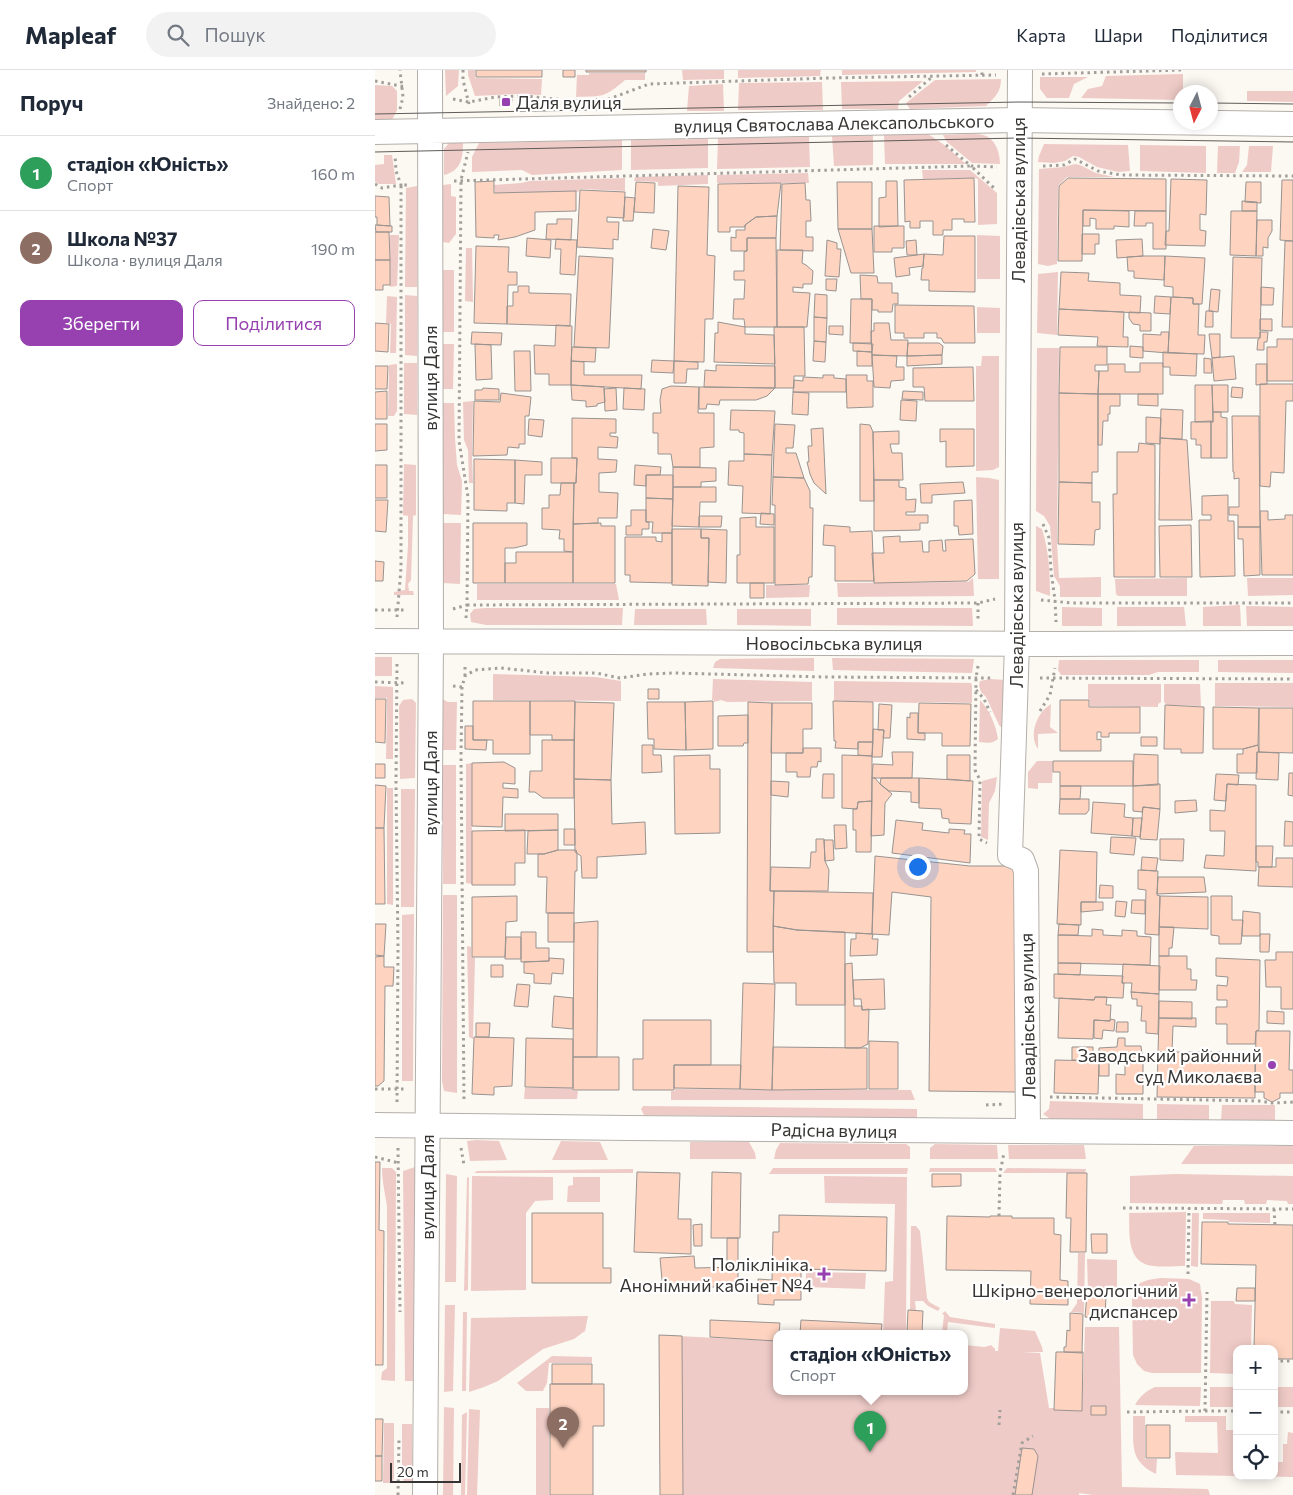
<!DOCTYPE html>
<html lang="uk">
<head>
<meta charset="utf-8">
<style>
  body { margin:0; font-family:Commissioner,sans-serif; background:#f2f2f3; color:#1f2937 }
  .controls { position:absolute; right:15px; bottom:15px; display:grid; overflow:hidden; border-radius:10px; box-shadow:0 2px 12px #0003 }
  .controls button { width:45px; height:45px; display:grid; place-items:center; padding:0; border:0; border-bottom:1px solid #e0e1e3; background:#fff; color:#1f2937; font:25px sans-serif }
  .compass { position:absolute; left:798px; top:15px; width:45px; height:45px; border-radius:50%; background:#fff; box-shadow:0 2px 12px #0003; rotate:186deg }
  .scale { position:absolute; left:15px; bottom:12px; width:71px; box-sizing:border-box; padding-left:5px; border:2px solid #373533; border-top:0; font-size:14px; line-height:18px; white-space:nowrap; color:#373533; -webkit-text-stroke:4px #fff; paint-order:stroke }
  .you { position:absolute; left:542px; top:796px; width:18px; height:18px; margin:-12px; border:4px solid #fff; border-radius:50%; background:#1a73e8; box-shadow:0 0 0 8px #1a73e833 }
  .badge { display:grid; place-items:center; width:32px; height:32px; border-radius:50%; background:#9641af; color:#fff; font-size:16px; font-weight:700 }
  .pin { position:absolute; translate:-50% -41px; filter:drop-shadow(0 1px 2px #0008) }
  .pin::after { content:''; position:absolute; top:26px; width:18px; height:15px; background:inherit; clip-path:polygon(0 0,100% 0,50% 100%) }
  .popup { position:absolute; left:398px; top:1260px; width:195px; height:65px; box-sizing:border-box; display:grid; place-content:center; border-radius:10px; background:#fff; filter:drop-shadow(0 1px 4px #0005); font-size:16px; white-space:nowrap; color:#747a83 }
  .popup b { font-size:19px; color:#1f2937 }
  .popup::after { content:''; position:absolute; left:50%; top:100%; margin-left:-10px; border:10px solid transparent; border-top-color:#fff }
  .list { margin:0; padding:0; list-style:none }
  h2 { display:flex; justify-content:space-between; align-items:center; height:65px; margin:0; padding:0 20px; font-size:21px }
  h2 small { font-size:16px; font-weight:400; color:#747a83 }
  .list li { display:grid; grid-template-columns:32px 1fr auto; gap:15px; align-items:center; box-sizing:border-box; height:75px; padding:0 20px; border-top:1px solid #e0e1e3 }
  .list b { display:block; font-size:19px; white-space:nowrap }
  .list p { margin:0; font-size:16px; white-space:nowrap; color:#747a83 }
  .list em { font-size:16px; font-style:normal; color:#747a83 }
  .actions { display:flex; gap:10px; padding:15px 20px }
  .actions a { flex:1; padding:11px 0; border:1px solid #9641af; border-radius:10px; text-align:center; font-size:18px; color:#9641af }
  .actions .main { background:#9641af; color:#fff }
  .icon { flex:none; width:28px; height:28px; fill:none; stroke:currentColor; stroke-width:2; stroke-linecap:round; stroke-linejoin:round }
  .map { position:relative; flex:none; width:918px; height:1425px; overflow:hidden }
  header { display:flex; align-items:center; gap:30px; box-sizing:border-box; height:70px; padding:0 25px; background:#fff; border-bottom:1px solid #e0e1e3 }
  header strong { font-size:24px }
  nav { display:flex; gap:28px; margin-inline-start:auto; font-size:18px }
  .search { width:350px; height:45px; background:#f2f2f3; display:flex; align-items:center; gap:12px; box-sizing:border-box; padding:0 18px; border-radius:28px; color:#747a83; font-size:19px }
  main { display:flex }
  aside { flex:1; background:#fff }
  .map>svg:first-child { display:block }
</style>
</head>
<body>
<header>
<strong>Mapleaf</strong>
<div class="search"><svg class="icon" aria-label="search" viewBox="0 0 24 24"><circle cx="10" cy="10" r="6"/><path d="M15 15l6 6"/></svg>Пошук</div>
<nav><a>Карта</a><a>Шари</a><a>Поділитися</a></nav>
</header>
<main>
<aside>
<h2>Поруч<small>Знайдено: 2</small></h2>
<ul class="list">
<li><span class="badge" style="background:#2e9e5b">1</span><div><b>стадіон «Юність»</b><p>Спорт</p></div><em>160 m</em></li>
<li><span class="badge" style="background:#8d6e63">2</span><div><b>Школа №37</b><p>Школа · вулиця Даля</p></div><em>190 m</em></li>
</ul>
<div class="actions"><a class="main">Зберегти</a><a>Поділитися</a></div>
</aside>
<div class="map">
<svg width="918" height="1425" viewBox="0 0 918 1425">
  <rect width="100%" height="100%" fill="#fcf8f2"/>
  <!-- green -->
  <path fill="#efcbc7" d="M70,0h14l-1,16 -12,10z
    M93,0h7v8l67,1 -1,16 -25,-1 -41,2 -7,-21z
    M307,0h42v9l-41,1z
    M363,0h83l-1,6 -82,2z
    M467,0h134v2l-134,3z
    M214,3h56v7h-20c-21,18 -22,16 -49,17l1,-22h12z
    M808,4v15l-4,11 -98,-2 7,-9 14,-3 4,-10z
    M665,7h48l-14,7 -5,14h-22l-7,-9z
    M626,9c0,13 -6,18 -15,27l-76,3 -4,-6 29,-23z
    M548,11l-24,20 -1,8h-56l-1,-27z
    M447,12l1,28h-85l1,-27z
    M348,14l1,27h-37l2,-25z
    M0,15l17,1 5,5v19l-5,10h-17z
    M872,21h46v11l-46,-1z
    M553,64l15,10 23,20h-81l-1,-29z
    M498,65v30l-39,1 -2,-30z
    M568,65c8,0 34,-2 40,0 12,3 17,17 17,29l-28,-1 -25,-21z
    M434,67l1,30 -93,2 1,-31z
    M333,69v29l-77,2v-30z
    M247,70v30l-90,5 -10,-5 -50,2v-15l7,-14z
    M74,73h14c0,15 -2,28 -19,32v-26z
    M669,74l84,1 2,26 -12,1 -21,-5 -18,-10 -6,-1 -8,5 -11,2 -16,-1 1,-6z
    M765,75l66,1v27l-66,-2z
    M843,76h22l-1,16 -4,11h-18z
    M874,76h24l-2,26h-29l5,-7z
    M9,85h8l4,29h-17l-4,-2v-17l9,-1z
    M700,94l5,1 16,8 18,4h-47l-9,9 -1,78 -9,2 -10,-2 1,-95 24,-2z
    M547,100h48l27,23v31l-19,1v-46l-3,-1 -52,1z
    M433,103l1,10h-92v-8z
    M333,105v9l-50,2v-4l-24,-1 1,-4z
    M250,108v13l-45,-2 -1,2 -2,1 -82,1 -1,-8 27,-2 9,-2z
    M76,114v12l5,1v37l-7,9 -6,-1v-57z
    M42,116v101h-12l1,-99z
    M15,165h9l-2,51 -7,1z
    M602,165l23,1v43h-23z
    M91,178h6l1,54 -8,-1z
    M68,200h11v62h-11z
    M683,202l-1,63 -20,-2 1,-59z
    M30,225l12,1v60l-12,-1z
    M12,226l10,1 -1,56h-6l1,-29 -5,-1z
    M602,237l23,1v25h-23z
    M68,274h11l-1,45h-10z
    M662,278h22l-2,195 2,35 42,-1v20h-41v-11l-6,-10 -4,-50 -6,-10 -8,-5z
    M607,286h17v111l-6,3 -17,1v-105h5z
    M29,293h13v52l-13,-1z
    M22,294v47l-3,5h-6l1,-51z
    M98,331l-1,54 1,28h-4l-1,-33 -4,-10 -1,-38z
    M68,333h11l1,35 2,27 5,16 -1,34 -18,-1z
    M29,394l12,1v50l-3,1 -2,64 -3,4 1,7h4l1,4h-20v-3l11,-2 3,-45v-29l-5,-1z
    M601,407l13,1 10,2v99h-21z
    M68,453h18l-1,61 -17,-1z
    M661,456l6,3c7,22 8,44 8,67l-14,-5z
    M598,508l1,18 -136,1 -1,-14 131,-1z
    M812,508v18h-69l-2,-2 -1,-15z
    M872,508h46v17l-45,1z
    M102,514h139l3,16h-142z
    M391,515h44l-1,12 -43,1z
    M865,535l1,21h-38v-19z
    M871,536l47,1v19h-46z
    M687,537l40,1v18h-40z
    M742,537h67l2,19h-69z
    M110,538h138l-1,17h-136l-15,-3 -1,-8 4,-5z
    M462,538h135l1,18 -136,-1z
    M260,539h71l1,16h-73z
    M362,539h74v17l-74,-1z
    M0,587h17v19h-17z
    M439,588v13l-101,-3 2,-6 5,-3z
    M457,588l142,1 -2,14 -139,-3z
    M684,590h140v12h-41l-9,3h-88l-3,-5z
    M843,590h75v13l-75,-1z
    M118,604l103,3 25,4v20l-128,-1z
    M338,609l99,3v19l-85,1 -6,-2 -7,2v-2h-2z
    M615,609l16,1 -3,49 -4,-4 -13,-28 -5,-5 -2,-7 1,-4z
    M459,611l137,2 1,3v17l-54,-1v1l-84,-2z
    M840,613h78v24l-78,-1z
    M713,614h73v18l-3,2v3l-68,-1v-6l-2,-1z
    M789,614h36l1,22 -34,-1 -3,-3z
    M0,616l18,1v72h-7l1,-61h-12z
    M37,629l4,4 -1,75 -15,1 -1,-73 4,-6z
    M67,629l6,3h9l-1,48h-13z
    M605,630c9,9 16,25 18,39 -6,5 -11,4 -19,3z
    M676,634l-1,23 8,6 -20,1v15c-10,-14 -1,-37 13,-45z
    M662,691h16l-1,22h-14v6l-10,-1v-16z
    M97,693v121l-6,-1v-119z
    M68,695h13v119h-13z
    M622,707l-2,14 -6,12 -1,37 -7,-3 1,-56z
    M12,718h6v117l-6,-1z
    M26,719h14l-1,118h-13z
    M68,825h14v198l-13,-2 -2,-10z
    M39,844l-1,167h-11v-166z
    M92,876l4,1v10l4,1 -2,81 -4,-2z
    M150,1018h47l1,3h5l-1,8h-53z
    M300,1019l236,1 4,10h-244v-9h4z
    M675,1031l93,3v16h-91l-9,-6 6,-5z
    M782,1034l52,1v16h-52z
    M847,1035h53v16h-54z
    M268,1036l274,3v9l-273,-3 -3,-6z
    M101,1070l23,1 8,19 -37,1 -3,-20z
    M186,1071l39,1 8,18h-56z
    M315,1072h59l6,11 1,6h-66z
    M405,1073l126,1 4,3v12h-136l2,-9z
    M560,1074l62,1 1,14h-68v-11z
    M633,1075h76l2,14h-77z
    M819,1076h99v18h-112z
    M40,1097l-2,214h-8l-2,-210z
    M7,1098h10l4,4 -1,209 -14,-1 1,-8 5,-4v-162c-2,-13 -5,-25 -5,-38z
    M398,1098h135l-1,6h-138z
    M555,1098h65l2,4h-68z
    M632,1098l79,1 -1,4h-82z
    M258,1099v4h-159l3,-2z
    M71,1104l11,2 -1,106h-11z
    M801,1104l117,2v28h-5l-1,-3 -20,-1 -1,4h-21l-1,-4h-21l-1,4 -92,-1v-27z
    M97,1106l81,1v23l-18,1 -9,12v77l-55,1z
    M449,1106l83,1 -1,156h-23l2,-51 8,-1 2,-77 -70,-1z
    M94,1107l-1,113 -4,1 3,-113z
    M198,1107h27v25h-33l1,-16 5,-1z
    M811,1142l-1,54c-10,0 -31,2 -40,-2 -19,-8 -15,-35 -16,-51z
    M817,1143h7l-1,54 -7,-1z
    M828,1143h67v10l-41,-1 -1,-2 -25,-1z
    M536,1156h5l4,5 7,67 2,4 11,6 -2,3 -10,-5 -5,-5h-8l1,9h-6z
    M703,1183h7l-1,60 -13,-1 6,-9z
    M712,1189l30,1v30h-29z
    M431,1202l60,1 -1,16 -59,-2z
    M785,1208l29,1 11,5 2,14 -1,75h-49l-8,-2 -7,-7 -4,-9 -1,-55 2,-9 6,-8 8,-3z
    M836,1231h23l1,3 17,1 -1,44h-14v25l-27,-1z
    M70,1235h10l-2,86 -9,1z
    M570,1241l5,6 45,7v4l-47,-6 -1,11h-5l2,-18 -2,-1z
    M88,1242h4l-1,79h-4z
    M213,1246l-3,15 -11,8 -31,10 -45,32 -14,6 -15,5 2,-74z
    M710,1257h34l3,160 86,2 2,6h-117l-14,-2 1,-16 -1,18h-419l-1,-160 117,6v50h188v-46l21,2 6,-2 4,4v2h3l2,-23 35,3 7,16 1,5h-21l18,1 9,55h6v2l27,1z
    M177,1286l40,1v6h-43l-2,20 -4,8h-17l-9,-8z
    M780,1317h46l-1,19 -65,-1c5,-9 11,-14 20,-18z
    M835,1317h27v20h-27z
    M899,1317h19v20h-19z
    M69,1337l10,1 -1,87h-10z
    M161,1338h13v87h-13z
    M94,1339l11,1 -3,85h-10z
    M92,1342l-2,83h-4l1,-80z
    M758,1346h12v43h12l-1,15c-28,-14 -22,-30 -23,-58z
    M810,1346h41v14h11v46l-61,-1 -1,-23 43,1 -1,-31h-32z
    M9,1353h10v55l-1,3 -3,2h-7z
    M27,1354h10v59l-8,-1 -2,-7z
    M913,1362l5,1v44l-41,-1h22v-14h9v-18h4z"/>
  <!-- building -->
  <path fill="#fed4c0" stroke="#999390" d="M101,0h66v7h-66z
    M188,0h12v7h-12z
    M211,0h60v2h-60z
    M125,29h12l-1,7h-11z
    M599,108l1,44h-11v-3h-12v11h-9v5h-10v-14h-13v7h-10v-7l-5,1 -1,-42z
    M693,108l98,1v32l-83,-1 -1,51h-24l1,-75z
    M796,109l36,1 -1,35 -6,-1v16l6,1 -1,15 -40,-1 1,-14h3z
    M907,110h11v61l-13,-1z
    M119,111v12l82,-2v20l-41,1v18l-20,7 -17,3 1,-5h-5v3l-18,-1 -1,-55z
    M511,111h11l1,45 -19,1v-29l7,-1z
    M261,112l19,1 -1,30 -20,-1z
    M462,112h35v47h-34z
    M871,112h15v21l-16,-1z
    M406,113l-4,33 -21,1 -11,8v2h-15v5h-12v-48z
    M430,113l1,17h4l1,21h-5v16h7v14l-33,-1 2,-66z
    M303,116l31,1 -2,68 8,1 -2,63h-8l-1,43 -30,-1z
    M205,120l45,2 -1,26 -17,-1v5h12l-1,18 -5,-1v10l-36,-2z
    M0,126l14,1 1,29 -13,-1v-8h-2z
    M250,127l10,1 -2,23h-10z
    M867,131l15,1v9h-15z
    M708,140l46,1v16l-15,-1v3h-18v-10l-6,-1v8h-7z
    M760,141h31v38h-13v-26h-7v3h-12z
    M856,141h26l-1,45 -26,-1z
    M402,146l-1,22h-29v13h-16v-14l5,1v-8h9v-5l11,-8z
    M182,149h15l-1,21 -25,-1 1,-15h10z
    M882,150h15v11l-4,7v10l-5,-1v9h-7z
    M0,155l17,1v6h-16z
    M499,156h30v22h-12v4h-18z
    M278,159l16,2 -3,19 -15,-2z
    M463,159h34l2,44h-23z
    M0,162h14l1,28h-15z
    M707,164h17v10h-4v10h-13z
    M569,166h31v56l-46,-1v-11h-8l1,-12h1l1,-14 19,1z
    M152,168l24,2 -1,18 -24,-2z
    M372,168h29l1,89h-32l-1,-8h-11l1,-20h10l1,-19h-11v-9h10v-19l3,-1z
    M181,169l21,1 -2,35 -15,-1 1,-25h-6z
    M767,169l1,17 -26,2 -1,-18z
    M452,170l10,3v6h4l-2,28 -14,-1z
    M541,170l1,15h-10l-1,-14z
    M910,171h8v86h-11z
    M101,176l33,1 -1,25h9v13h-9l-1,39 -33,-1z
    M402,180h26l-1,13 4,2 7,6 -1,13h-9v4l-10,-1v5l17,1 -3,34h-30z
    M549,184l-1,12 -14,2 1,7 -14,2 -2,-19z
    M204,186l34,2 -4,90 -35,-1z
    M768,186h22l-1,24 -30,-2v-7h-6l-1,-14z
    M790,186l40,2 -3,46h-9v-6l-20,-1v-10l-9,-1z
    M858,187l29,1 -2,80h-29z
    M0,190h15v25h-7v5h-8z
    M686,202l28,1 -1,8 32,2v12l21,1 -1,17 -81,-4z
    M485,205l17,1 1,7h14v10h6v11h-5l-1,8h-14v-2h-6v-11h-11z
    M451,209h11l-1,12 -10,-1z
    M143,216h11v7l42,1 -1,32 -63,-2v-18h6v-14h5z
    M886,217l13,1 -1,17h-12z
    M836,219l9,1 -2,22 -9,-1z
    M440,224l12,1v23l-13,-1z
    M780,226l16,1 -1,17 -16,-1z
    M796,227l22,1v6h6l-1,31h7l-1,19 -36,-1z
    M476,229h21l-1,44h-21z
    M520,235l79,1 1,37h-31l-3,-5h-4v-5h-13v5h-20v-5h-9z
    M684,239l65,3 -1,25h5v10l-31,-1 1,-9 -40,-2z
    M831,241h7v16h-8z
    M754,242l22,1v18h-11v-6l-7,-1 -4,-6z
    M439,247l13,1 -1,24 -12,-1z
    M885,249h12v12l-12,-1z
    M343,252l27,5v7l29,1 1,29 -61,-2 1,-29h3z
    M0,253l14,1 -1,28 -13,-1z
    M499,253h15l2,17h17l-1,16 -35,-1 -1,-24h3z
    M181,255l16,1 -1,59h-22v-11h-14l-1,-29 21,1z
    M454,256h14v9l-14,-1z
    M399,257h30l1,49h-11v12h-19z
    M97,262l30,1 -1,12 -30,-1z
    M786,262h8l-1,21 -25,-2v-17l18,1z
    M885,262h8l-1,10h-3v8h-7l1,-11 2,-1z
    M834,264h11v23l-8,1z
    M902,269h16v42h-26v-34h10z
    M439,271l12,1 -1,20 -12,-1z
    M478,273l20,1 -1,8 -19,-1z
    M533,273h31l4,3 -1,9 -35,1z
    M100,274l16,1 1,34 -16,1z
    M755,276l13,1v11l-13,-1z
    M197,277l24,1 -1,14 -24,-1z
    M685,277h47v18h-12v6h4l-1,23 -39,-1z
    M139,281h16l1,40h-16z
    M482,281l15,1v14h-15z
    M788,282l34,2 -1,22 -26,-1v-8h-7z
    M497,285l25,1 -1,11h8v13l-13,1 -1,7 -16,-1z
    M567,285v9l-35,2v-10z
    M859,286l2,23 -22,2 -2,-23z
    M829,288l7,1 1,14h-8z
    M277,290l22,1 -1,12 -22,-1z
    M196,291l13,1v13h58l-1,14 -70,-4z
    M299,291l24,1v7h-11l-1,14h-12z
    M765,293h23v31h-65l1,-23h9v-7h17v8h15z
    M881,294h11v20l-11,1z
    M341,295l59,1v22l-71,-1 1,-17 11,1z
    M0,296h13l-1,23h-12z
    M598,297l1,34h-49l-1,-14h-11v-19z
    M448,305h11v3l12,1v13h-53l1,-12 9,1v-4l20,1z
    M471,305h21v6h6v26l-26,1z
    M885,314h33v17h-7l-2,72 -13,-1 -1,15 -10,-1z
    M196,315l33,2 1,15 -8,2v2l-11,1v-6l-14,-1z
    M820,315h17l1,37h-18z
    M837,315h16v27h-15z
    M296,316l28,1 -1,26h16v34l-14,1v19h-27l-2,-13h-13v-21h-5v-20h8l-1,-13 2,-11z
    M324,317h5l71,1 -8,8 -11,4h-36l-1,5 -12,-1 -1,5h-7z
    M857,317l11,1 -1,10 -11,-1z
    M108,318l16,1v11h-24v-10h7z
    M241,318l1,22 -12,1 -1,-22z
    M249,318l21,1 -1,21 -21,-1z
    M12,321v28h-12v-27z
    M528,321l20,1v8l-21,-1z
    M418,322l16,1 -1,22 -16,-1z
    M126,323l30,4 -2,19h-4v28h-6v4l-11,-1 -1,8 -34,1 1,-55 26,1z
    M684,323l39,1v78h-6v11l-33,-1z
    M723,324h22v12h-10v8h-2v7h-5l-1,24h-4z
    M763,324h20v12l-20,-1z
    M526,330l16,1 -1,20 -16,-1z
    M786,339l22,1 -1,29 -22,-1z
    M356,340l44,1 -3,44 -28,-1v-21l-5,-1v-2h-9z
    M838,342h8v5l6,1v40h-16v-37l2,1z
    M857,346h27l1,111h-22v-12h-9v-8h10v-29l-5,1v-7h-1z
    M771,347l15,1 -1,26 -14,-1z
    M197,348l44,1v14h-6v3l8,1 -1,11 -19,-1v12l19,1 -1,12 -17,1v19l19,1 -1,25h-19v5l-25,1 1,-41h2l1,-25h-5z
    M154,349l15,1 -2,17 -14,-2z
    M836,351v37h-10v-13h-5v-6h-5v-17z
    M0,354h12v26l-12,1z
    M400,354l20,1 -2,23h-7v5h10l8,25 -31,-1z
    M485,354l10,1 3,7 1,69h-14z
    M448,358l3,66 -12,-11 -4,-9 -3,-12h2l-1,-16h4l-1,-17z
    M565,359h34v37l-28,1v-26l-6,1z
    M524,361v13h-9l2,9h10l1,27h-29l-1,-48z
    M785,368l27,2 5,80h-33z
    M764,373l16,2v132h-41l-1,-83h4v-42h21z
    M369,384l28,1 -2,59 -28,-1 1,-27 -15,-1 1,-24h15z
    M176,388h26l-1,25h-25z
    M99,389l41,1v43h-8v8l-33,-1z
    M140,390l27,2v13h-17l-1,29 -9,-1z
    M0,395h12v33h-12z
    M260,395l26,2 -1,8h-14v11l-12,-1z
    M298,397l43,1v13l-15,1v5h-28z
    M271,405h27v24l-27,-1z
    M398,407l31,1 6,13v17h3l-1,69h-3l-1,7 -33,1v-80h-3z
    M499,410h25v7l7,1v12l10,-1 -1,13h-9v3h22v8h-8v7l-46,1z
    M588,412l2,11 -33,2v8h-11l-1,-19z
    M684,412l33,1v19h8v27l-5,1 -1,15 -36,-1z
    M186,413h13l-1,69 -9,-1v-12h-5l1,-9 -18,-1v-21h7v-13h11z
    M298,417h43v15h-16l-1,25 -27,-1z
    M853,425v26h6l1,55 -35,1 -1,-57h12v-5h-9v-19z
    M271,428l27,1 -1,34h-20l1,-11h-7z
    M0,430h13l-2,32 -11,-1z
    M597,430l1,34 -14,1 -1,-9h-4v-25z
    M256,440h15v12h3v7h-7v6h-16v-9h5z
    M885,441h8v9l17,-1v-4h8v60h-31z
    M386,443l13,1v11l-14,-1z
    M324,446h23l-1,11h-22z
    M381,447v10h18v56h-37v-28h3v-37z
    M98,453h54v22l-13,3h-9v35h-32z
    M226,453v3h14v57h-42v-59z
    M449,455l26,2v5l22,-1 2,50h-39v-35l-12,-1z
    M816,455l1,52h-32l-1,-51z
    M863,457h22v48l-16,1 -1,-37h-5z
    M297,459h29v9h8l-1,48 -36,-1z
    M326,459l26,1 -1,53 -18,-1 1,-44h-8z
    M287,463h10v50l-42,-1v-7h-5v-38h31v4l6,1z
    M525,466v6l22,-1 1,11h6v-11l13,-1 1,11h3l-1,-11 28,-1 2,35 -8,7 -93,2 -2,-30h12l-1,-16z
    M141,482h57v31h-68v-20h11z
    M0,491l9,1 -1,19h-8z
    M375,513h14v15h-14z
    M273,619h11v10h-11z
    M0,629h11l-1,44 -10,-1z
    M685,630h29v7h51v26h-31v4h-8v-5h-4v8l4,-1v12h-41z
    M98,631h57v53h-37v-14h-20z
    M155,631h45l-1,39h-22v-5h-22z
    M338,631v48l-27,1 -1,-48z
    M458,631l40,1v40h-15v7l-23,-1 1,-7h-2z
    M200,632l39,1 -3,77 -37,-1z
    M272,632h38l1,48 -32,-1v-10h-6z
    M373,632l24,1 -2,188h4l-1,61h-26z
    M397,633h40v26h-9v24h-32z
    M544,633l52,1 -1,42h-28v-13h-24z
    M504,634l13,1 -2,33h-7l1,-8h-6z
    M790,635l39,2 -1,46h-22v-4h-17z
    M838,637l46,1 -1,37 -15,4h-30z
    M884,638h34v45l-34,-1z
    M535,643h8v20h7v7l-18,-1v-22l3,1z
    M373,645v28h-4l-1,3h-25v-30z
    M90,656h8v14h14l-1,10 -21,-1z
    M498,659l11,1 -2,27h-10z
    M766,667h16v9h-16z
    M167,670h32v58h-31l-8,-6h-6l1,-21h12z
    M483,672h15l-1,14 -14,-1z
    M267,675h11v10h8l1,17 -20,1z
    M883,675l1,7h-2v21h-20v-19h6v-5z
    M428,678h18v14l-3,-1 -1,6h-6l-1,10h-13v-5h-11v-19h17z
    M517,682h21l-1,26h-40l1,-14 20,1z
    M882,682l22,1 -1,27 -22,-1z
    M759,684l24,1v30l-25,1z
    M335,685v14h10v64l-45,1 -1,-78z
    M467,685l30,1v45l-14,1 -1,7 -15,-1z
    M572,685h23v26l-23,-2z
    M678,691h80v25h-73v-14h-7z
    M129,692l11,6v16l-12,-1v5l15,1v9l-15,-1 -1,30 -30,-1v-63z
    M0,694h10v14h-10z
    M914,703h4v23l-5,-1z
    M448,704h11v24h-12z
    M841,704l23,1 -1,10 -11,-1 -1,17 -12,-1z
    M497,708h3l5,6 12,10 -7,9 -1,32 -13,1z
    M506,708h38v25l-8,-1v-10l-22,-1 -9,-7z
    M544,708l54,3 -2,43 -22,-1v-4l-7,-1 -1,-9 -22,-1z
    M199,709l37,1 1,44 33,-2 1,32 -49,3v21h-15l-1,-22 -6,-4z
    M396,711l18,1 -1,15 -17,-2z
    M783,714h2v25l-17,-2 -1,5 -9,-1v-25z
    M852,714l29,1v86l-52,-3 2,-13 18,1 1,-25h-15v-21l15,1z
    M0,715l11,1 -2,42h-9z
    M685,716h21l-1,13h-20z
    M685,729h29v11l-3,4h-27z
    M821,730l1,11 -22,2v-12z
    M497,731l-1,51h-15v-22h-3v-21h4l1,-7z
    M718,732l32,2 -1,13 9,1 -1,18 -41,-3z
    M768,737l17,2 -3,31 -17,-1z
    M130,744h53v16l-53,1z
    M758,748h9l-2,19 -8,-1z
    M521,750l27,3 -1,7 27,3v-4l16,1 -1,4h7l-1,29 -78,-10z
    M910,751l8,1v24h-9z
    M459,755h12l1,23 -12,1z
    M0,758h9l1,76h-10z
    M189,759h11v16h-11z
    M150,760v33h-10v22h-43v-54z
    M183,760v20l-14,4h-17l1,-23z
    M736,767l25,1 -2,17 -24,-2z
    M441,769h8l1,22 4,9 -1,21h-58l1,-24 39,1 1,-16h5z
    M785,769h24l-1,22 -23,-1z
    M449,770h9l1,20 -9,1z
    M881,776h17l-1,21h-14v-5h-2z
    M183,780h18l1,3v18h-2l-1,42h-28l1,-36h-9v-23h6z
    M685,780l37,2 -1,50h-15v23l-24,-1z
    M500,786l95,10h46v226l-87,-1 2,-194 -39,-5 -3,43 -17,-1z
    M767,787l16,1 -2,13 -15,-1z
    M901,788h17v29l-35,-1 1,-19h17z
    M763,800l20,1 -1,24 3,1 -1,39 -14,-1 1,-44 -8,-1z
    M783,807h46l2,15 -49,2z
    M725,815l13,1v12h-14z
    M399,821l99,2 -1,41 -75,-4 -24,-4z
    M142,826v25l-11,1 -1,35h-33v-60z
    M785,826l48,1v32l-49,-2z
    M836,826h21v24h11l-2,24h-22v-8l-8,-1z
    M757,830h13v14l-14,-1z
    M741,831l11,1 -2,15 -10,-1z
    M706,832h22v8l-22,2z
    M868,841l17,2v23h-18z
    M173,843h26v29h-26z
    M223,851l-1,136h-24l1,-134z
    M0,854h11l-2,32 -9,-1z
    M684,854l20,1 -1,10h-20z
    M398,856l24,4 48,2v73h-49v-22h-22z
    M784,857h15l-2,21h-3v8h-10z
    M717,859l11,1v5l19,1v-6l15,1v5l14,1 -1,28 -92,-2v-28l34,1z
    M146,862h15v16h13v13l-28,1z
    M481,863l17,1 -1,5h6l-1,16 -27,1 1,-17h5z
    M885,864h10l-1,18h-9z
    M131,867h15v22h-16z
    M901,882h17v57h-12v-22h-15l-1,-27h11z
    M9,886v11h10l-1,19h-8l-1,95 -6,5h-3v-129z
    M784,886h28v13h4v11h6l-1,10h-37z
    M174,888l15,1 -1,15 -11,-1 -1,11 -17,-1v-9l-10,-1v-11l25,-1z
    M841,888l44,2 -1,70 -3,1 -1,13h-28v-20h-11v-17h11v-7h-10v-15l10,1 1,-9 -12,-1z
    M477,893l2,43h8v4l7,-1 -1,35 -8,4h-15v-84z
    M683,893h23l-1,12 -22,-1z
    M748,894l37,2 -1,28 -28,-2 1,-9h-10z
    M116,895h12v12h-12z
    M679,904l69,2 -1,7h2l-1,15 -28,-1 -1,3 -40,-2z
    M509,909l1,30 -23,1 -1,-11h-7l-1,-19z
    M368,913l32,1 -3,106 -32,-1z
    M142,914l13,1 -2,22 -14,-1z
    M756,922l28,2 -1,40 -12,-1v-12h-5l1,-15h-5v-7h-5z
    M179,926l19,2v31l-21,-2z
    M720,927h12l-1,8h5l-1,16 -16,-1 -1,19 -35,-1 1,-40 35,2z
    M784,931l33,1v17l-33,-1z
    M892,941l17,1v12l-17,-1z
    M784,948h37v9l-23,-1 -1,26h-14z
    M736,949l4,1 -1,11 -11,-1 -1,9 -8,-1v-18l16,1z
    M268,950h68v45h-37v25h-41v-31h10z
    M742,952h11v10h-12z
    M101,953h14l-1,14h-13z
    M881,961h34l-1,39h4v23h-13v5l-8,4 -8,-4v-6h-9z
    M99,967l40,1 -2,48 -18,1v8l-22,-1z
    M151,968l47,1v49l-48,-1z
    M743,968h7v8h16l2,17h-34v13h-10v-28l18,-1z
    M494,971l29,1v47h-29z
    M398,977l94,1v41l-95,1z
    M697,977h21v14l-21,-1z
    M783,982h65v10h5v-10l27,1v45l-98,-1z
    M198,987h46v33h-46z
    M680,990l44,1 -1,33 -44,-1z
    M750,993h18v31h-27v-20l9,1z
    M299,995h67l-1,24 -66,-1z
    M0,1092h5l-1,68 5,1 -1,134h-8z
    M262,1102l43,1 -2,46h13v35l-57,-2z
    M337,1102l29,1 -1,65h-29z
    M692,1103h20l-1,79h-16l1,-34h-5z
    M557,1104h29v12l-29,1z
    M157,1143h71v55h8v15h-79z
    M404,1145l108,2 -1,54 -85,-2v31h-27v5l-16,-1v-25l14,1 1,-48h6z
    M572,1146l43,1v-1h22v2h42v16l7,1 -1,45 8,1v24l-38,-1 1,-33 -85,-1z
    M827,1152h26v2l65,1v134h-19v-10h-20l2,-84 -55,-1z
    M327,1154v22h-8l-1,-21z
    M716,1164h16v19h-15z
    M352,1168h11v29h-11z
    M319,1186l1,12 43,-1v18l-75,6 -3,-33z
    M862,1218h18v13h-19z
    M712,1224l19,1 -1,23 -20,-1z
    M533,1240l15,1 -1,22 -15,-1z
    M695,1243l13,1 -1,39 -18,-1v-5h2l1,-17 3,1z
    M335,1250l70,3 -1,10h-3v8l-66,-4z
    M426,1250l81,4 -1,9h-81z
    M284,1265l23,1 1,159h-23z
    M681,1282h27l-1,59 -28,-1z
    M177,1294h40v20h-40z
    M175,1314h54v42h-11v69h-43z
    M716,1336h15v9h-15z
    M0,1349h8l-1,37h-7z
    M771,1355h24v33h-24z
    M647,1378l12,1 4,7 -6,39h-17z
    M0,1386h7v25h-7z"/>
  <g fill="none" stroke-linecap="round" stroke-linejoin="round">
    <defs>
      <path id="minor" d="M645,0l-3,574 -7,211 12,5 4,11 2,260
        M0,62l643,-12 275,4
        M0,571l682,3 236,-1
        M0,1055l252,3 666,5
        M50,1425l6,-854 -1,-571"/>
    </defs>
    <!-- minor casing -->
    <use href="#minor" stroke="#b4afaa" stroke-width="26"/>
    <!-- path -->
    <path stroke="#a29f9b" stroke-width="3" stroke-dasharray="2.5 4" stroke-linecap="butt" d="M88,0v10l6,24
      M667,4l140,-4
      M607,5v-5
      M0,11l31,6
      M534,27l23,-20
      M78,29l16,3 26,-5 29,-1 52,5 33,-2 40,-15 180,-6 167,-3
      M25,39l3,-12 -3,-27
      M571,75l25,21 26,1
      M668,96l21,-1 11,-6 23,12 23,4 172,1
      M79,111l517,-15 25,24
      M0,114l7,4 19,-3 -5,-14 -1,-16
      M668,454l6,14 2,33 4,29 1,22
      M666,530l31,3h221
      M603,533v17
      M78,539l14,-4 1,-108 -9,-56 2,-261 7,-28
      M0,540h32
      M22,547l4,-49v-383h7
      M91,548l1,-13 511,-2 17,-4
      M603,596l-2,12 -1,92 5,10 -1,59 8,4
      M90,606v-12
      M665,608l253,1
      M0,612l32,1
      M78,616l9,1 3,-11 10,-6 26,-2 47,5h48l24,5 28,-4 26,-1 151,4 168,1
      M87,617l-1,70 3,345
      M601,620l8,9 6,13
      M665,641l10,-16 5,-27
      M0,1019h29
      M675,1027l209,4 13,2 21,-1
      M22,1032l1,-154 -2,-165 1,-120
      M611,1035l19,-1
      M23,1078l2,164
      M86,1078l3,17
      M0,1087l24,6
      M748,1138l170,1
      M899,1139l1,16
      M624,1146l1,-43 4,-20
      M813,1204l1,-66
      M899,1291h19
      M830,1341h32
      M752,1342l78,-1 2,-119
      M899,1342h19
      M624,1355l1,-15
      M23,1425l1,-57
      M638,1425l9,-52 11,-7"/>
    <!-- minor -->
    <use href="#minor" stroke="#fff" stroke-width="24"/>
    <!-- tram -->
    <path stroke="#5f5c59" stroke-width="1" d="M836,33l82,1
      M0,44l644,-12 162,1
      M0,82l643,-14 275,4"/>
  </g>
  <!-- markers -->
  <g fill="#9641af" stroke="#fff" stroke-width="2">
    <rect x="126" y="27" width="10" height="10" rx="2.5"/>
    <circle cx="897" cy="995" r="5"/>
    <path d="M446.5 1196.5h5v5h5v5h-5v5h-5v-5h-5v-5h5z"/>
    <path d="M811.5 1222.5h5v5h5v5h-5v5h-5v-5h-5v-5h5z"/>
  </g>
  <g text-anchor="middle" dominant-baseline="central" stroke-width="4.5" stroke-linejoin="round" paint-order="stroke">
    <!-- poi labels -->
    <g font-size="18" fill="#373533" stroke="#fff" text-anchor="end">
      <text x="141" y="32" text-anchor="start">Даля вулиця</text>
      <text x="887" y="985">Заводський районний<tspan x="887" dy="21">суд Миколаєва</tspan></text>
      <text x="438" y="1194">Поліклініка.<tspan x="438" dy="21">Анонімний кабінет №4</tspan></text>
      <text x="803" y="1220">Шкірно-венерологічний<tspan x="803" dy="21">диспансер</tspan></text>
    </g>
    <!-- street labels -->
    <g font-size="18" fill="#373533" stroke="#fff">
      <text transform="translate(459 53) rotate(-1)">вулиця Святослава Алексапольського</text>
      <text transform="translate(643 130) rotate(-90)">Левадівська вулиця</text>
      <text transform="translate(55 308) rotate(-90)">вулиця Даля</text>
      <text transform="translate(641 535) rotate(-90)">Левадівська вулиця</text>
      <text x="459" y="573">Новосільська вулиця</text>
      <text transform="translate(55 713) rotate(-90)">вулиця Даля</text>
      <text transform="translate(652 946) rotate(-91)">Левадівська вулиця</text>
      <text transform="translate(459 1060) rotate(1)">Радісна вулиця</text>
      <text transform="translate(52 1117) rotate(-90)">вулиця Даля</text>
    </g>
  </g>
</svg>
<div class="controls">
<button>+</button>
<button>−</button>
<button><svg class="icon" aria-label="locate" viewBox="0 0 24 24"><circle cx="12" cy="12" r="6"/><path d="M12 2v4M12 18v4M2 12h4M18 12h4"/></svg></button>
</div>
<svg class="compass" viewBox="-18 -18 36 36"><path d="M0-13l5 13h-10z" fill="#e53935"/><path d="M0 13l5-13h-10z" fill="#747a83"/></svg>
<div class="scale">20 m</div>
<div class="you"></div>
<div class="pin badge" style="left:495px;top:1382px;background:#2e9e5b">1</div>
<div class="popup"><b>стадіон «Юність»</b>Спорт</div>
<div class="pin badge" style="left:188px;top:1378px;background:#8d6e63">2</div>
</div>
</main>
</body>
</html>
